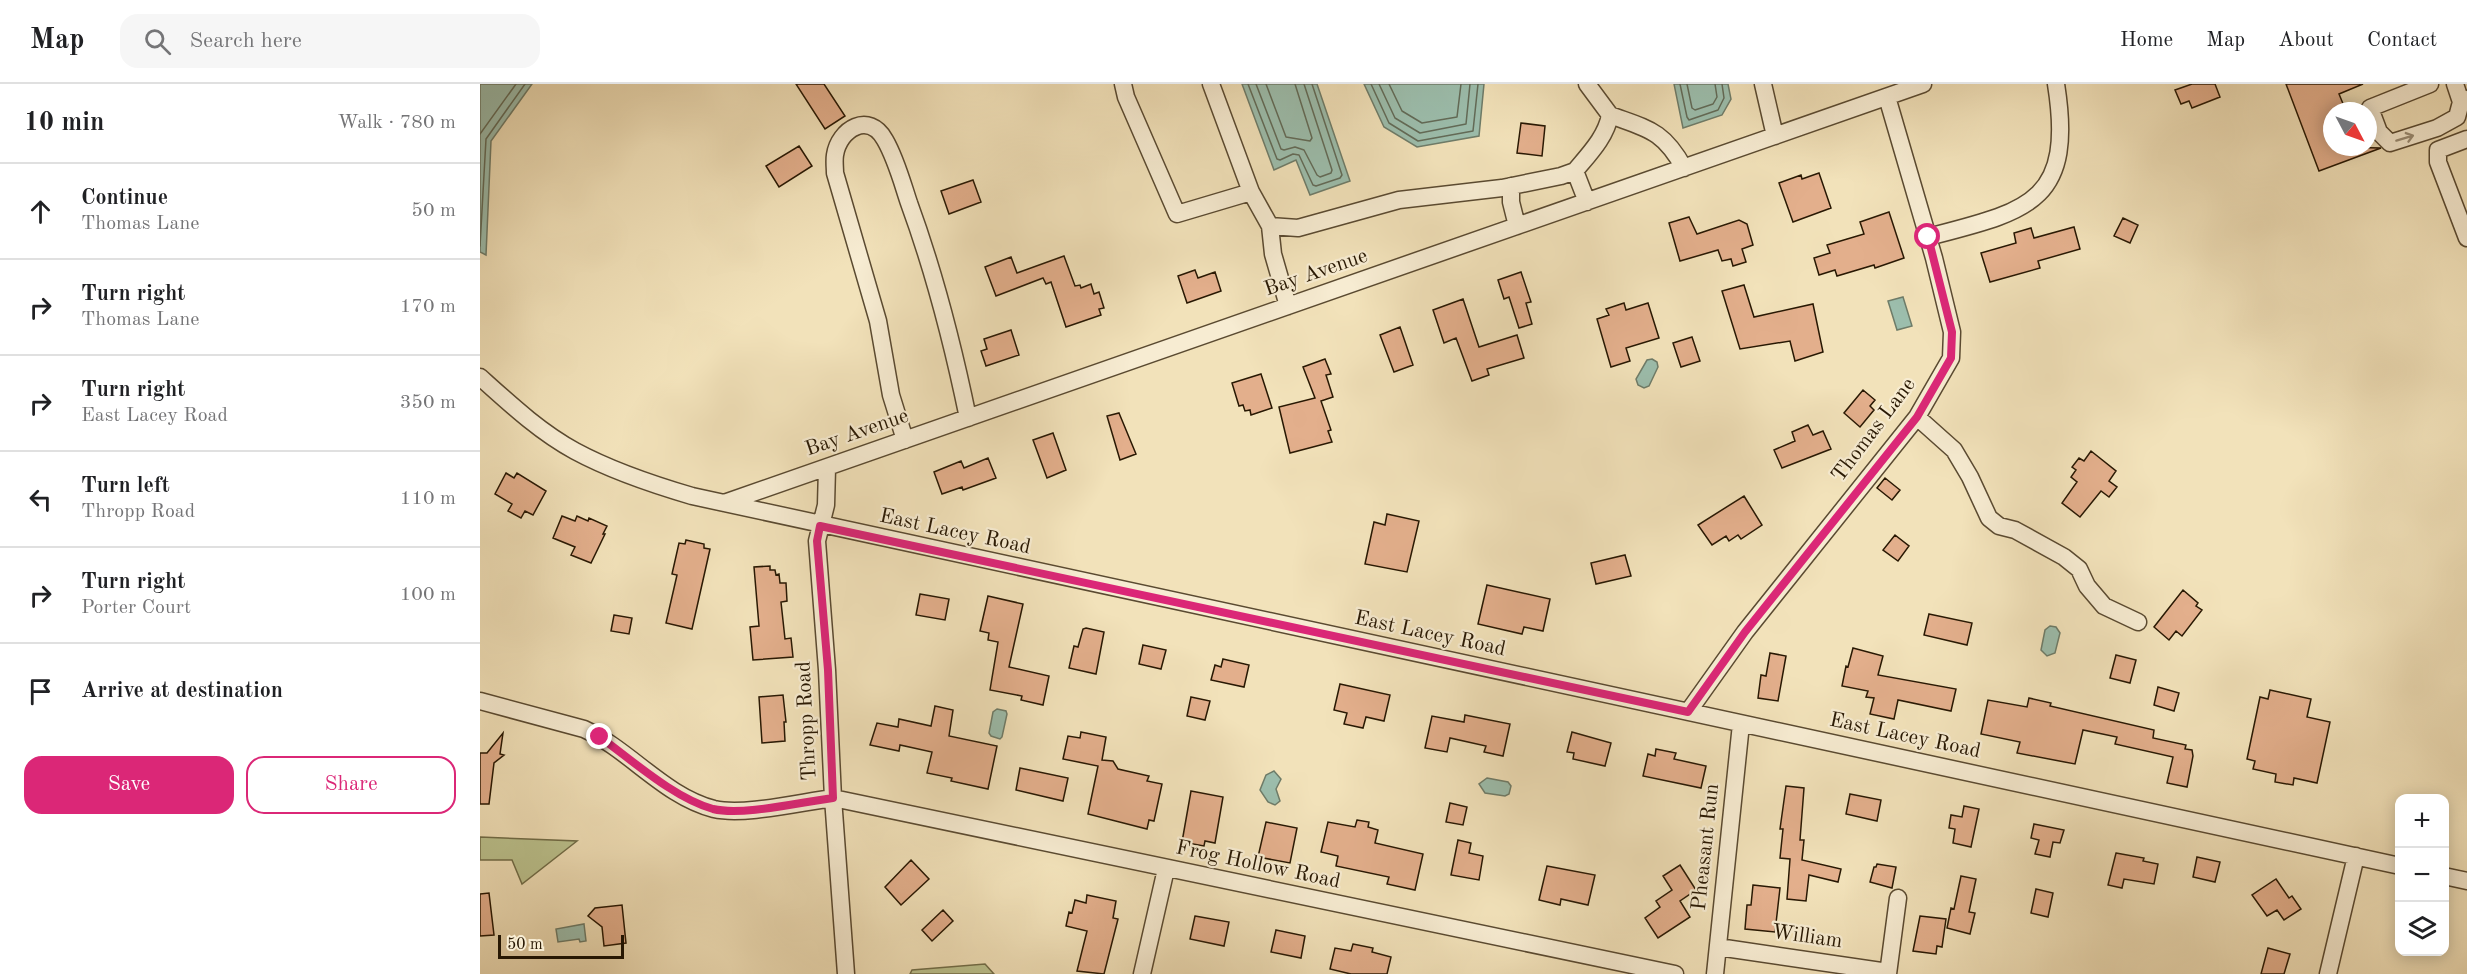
<!DOCTYPE html>
<html lang="en">
<head>
<meta charset="utf-8">
<style>
  body { margin:0; font-family:"Old Standard TT",serif; background:#f6f6f6; color:#202124 }
  .controls { position:absolute; right:18px; bottom:18px; display:grid; overflow:hidden; border-radius:12px; box-shadow:0 3px 15px #0003 }
  .controls button { width:54px; height:54px; display:grid; place-items:center; padding:0; border:0; border-bottom:2px solid #e0e0e0; background:#fff; color:#202124; font:30px sans-serif }
  .compass { position:absolute; left:1843px; top:18px; width:54px; height:54px; border-radius:50%; background:#fff; box-shadow:0 3px 15px #0003; rotate:131deg }
  .scale { position:absolute; left:18px; bottom:15px; width:126px; box-sizing:border-box; padding-left:6px; border:3px solid #281803; border-top:0; font-size:16px; line-height:21px; white-space:nowrap; color:#281803; -webkit-text-stroke:4px #f7ecd2; paint-order:stroke }
  .stop { position:absolute; width:18px; height:18px; margin:-14px; border:4px solid #db2777; border-radius:50%; background:#fff }
  .stop.end { background:#db2777; border-color:#fff; box-shadow:0 2px 6px #0008 }
  .list { margin:0; padding:0; list-style:none }
  h2 { display:flex; justify-content:space-between; align-items:center; height:78px; margin:0; padding:0 24px; font-size:26px }
  h2 small { font-size:20px; font-weight:400; color:#757577 }
  .list li { display:grid; grid-template-columns:39px 1fr auto; gap:18px; align-items:center; box-sizing:border-box; height:96px; padding:0 24px; border-top:2px solid #e0e0e0 }
  .list b { display:block; font-size:22px; white-space:nowrap }
  .list p { margin:0; font-size:20px; white-space:nowrap; color:#757577 }
  .list em { font-size:20px; font-style:normal; color:#757577 }
  .actions { display:flex; gap:12px; padding:18px 24px }
  .actions a { flex:1; padding:14px 0; border:2px solid #db2777; border-radius:18px; text-align:center; font-size:21px; color:#db2777 }
  .actions .main { background:#db2777; color:#fff }
  .icon { flex:none; width:33px; height:33px; fill:none; stroke:currentColor; stroke-width:2; stroke-linecap:round; stroke-linejoin:round }
  .map { position:relative; flex:none; width:1987px; height:890px; overflow:hidden }
  header { display:flex; align-items:center; gap:36px; box-sizing:border-box; height:84px; padding:0 30px; background:#fff; border-bottom:2px solid #e0e0e0 }
  header strong { font-size:28px }
  nav { display:flex; gap:33px; margin-inline-start:auto; font-size:21px }
  .search { width:420px; height:54px; background:#f6f6f6; display:flex; align-items:center; gap:15px; box-sizing:border-box; padding:0 21px; border-radius:18px; color:#757577; font-size:22px }
  main { display:flex }
  aside { flex:1; background:#fff }
  .map>svg:first-child { display:block }
</style>
</head>
<body>
<header>
<strong>Map</strong>
<div class="search"><svg class="icon" aria-label="search" viewBox="0 0 24 24"><circle cx="10" cy="10" r="6"/><path d="M15 15l6 6"/></svg>Search here</div>
<nav><a>Home</a><a>Map</a><a>About</a><a>Contact</a></nav>
</header>
<main>
<aside>
<h2>10 min<small>Walk · 780 m</small></h2>
<ul class="list">
<li><svg class="icon" aria-label="ahead" viewBox="0 0 24 24"><path d="M12 20V5M6 11l6-6 6 6"/></svg><div><b>Continue</b><p>Thomas Lane</p></div><em>50 m</em></li>
<li><svg class="icon" aria-label="right" viewBox="0 0 24 24"><path d="M7 20v-9h11M14 6l5 5-5 5"/></svg><div><b>Turn right</b><p>Thomas Lane</p></div><em>170 m</em></li>
<li><svg class="icon" aria-label="right" viewBox="0 0 24 24"><path d="M7 20v-9h11M14 6l5 5-5 5"/></svg><div><b>Turn right</b><p>East Lacey Road</p></div><em>350 m</em></li>
<li><svg class="icon" aria-label="left" viewBox="0 0 24 24"><path d="M17 20v-9H6M10 6l-5 5 5 5"/></svg><div><b>Turn left</b><p>Thropp Road</p></div><em>110 m</em></li>
<li><svg class="icon" aria-label="right" viewBox="0 0 24 24"><path d="M7 20v-9h11M14 6l5 5-5 5"/></svg><div><b>Turn right</b><p>Porter Court</p></div><em>100 m</em></li>
<li><svg class="icon" aria-label="arrive" viewBox="0 0 24 24"><path d="M6 21V4h12l-3 4 3 4H6"/></svg><div><b>Arrive at destination</b></div></li>
</ul>
<div class="actions"><a class="main">Save</a><a>Share</a></div>
</aside>
<div class="map">
<svg width="1987" height="890" viewBox="0 0 1987 890">
  <rect width="100%" height="100%" fill="#f2e2ba"/>
  <filter id="stains"><feTurbulence type="fractalNoise" baseFrequency=".00333" numOctaves="4"/><feColorMatrix values="0 0 0 0 .2 0 0 0 0 .09 0 0 0 0 .02 0 0 0 .5 -.17"/></filter>
  <radialGradient id="worn" r=".72"><stop offset=".6" stop-color="#630" stop-opacity="0"/><stop offset="1" stop-color="#630" stop-opacity=".3"/></radialGradient>
  <!-- green -->
  <path fill="#bcc38f" stroke="#726e49" stroke-width="1.5" d="M0,753l97,4 -55,43 -10,-24h-32z
    M505,880l9,10h-84l2,-4z"/>
  <!-- water -->
  <path fill="#9cbead" stroke="#6e7c69" stroke-width="1.5" d="M0,0h52l-41,57 -5,114 -6,-3z
    M762,0h75l33,97 -40,14 -14,-35 -22,10z
    M884,0h120l-5,52 -62,11 -33,-20z
    M1194,0h54l3,15 -9,16 -39,13z
    M1423,213l9,29 -15,4 -9,-29z
    M1172,275l5,3 1,5 -9,19 -5,2 -6,-3 -2,-6 11,-19z
    M1570,542l6,1 4,6 -5,20 -8,3 -6,-6 4,-20z
    M517,625l9,2 1,3 -5,23 -2,2 -9,-3 -2,-3 4,-21z
    M794,687l7,8 -5,10 4,12 -5,4 -7,-3 -8,-12 6,-15z
    M1007,694l21,4 3,4 -2,8 -4,2 -20,-3 -6,-9z
    M104,840l2,17 -6,1 -1,-3 -21,3 -2,-13z"/>
  <g fill="none" stroke-linecap="round" stroke-linejoin="round">
    <!-- shore -->
    <path stroke="#626b58" stroke-width="1.5" d="M768,0l29,75 3,1 13,-6 6,1 14,30 3,1 24,-8 2,-3 -30,-91
      M776,0l25,65 3,1 11,-3 9,3 13,25 3,2 11,-4 1,-3 -28,-86
      M786,0l20,53 24,4 2,-3 -17,-54
      M891,0l18,39 29,18 55,-10 5,-47
      M899,0l16,34 25,15 46,-9 4,-40
      M909,0l13,27 20,12 35,-6 4,-33
      M1200,0l7,33 2,3 29,-10 6,-12 -2,-14
      M1207,0l5,24 3,2 18,-6 4,-7 -2,-13
      M0,50l36,-50
      M0,162l6,-107 39,-55"/>
  </g>
  <!-- building -->
  <path fill="#e3af8c" stroke="#281803" stroke-width="1.5" d="M316,0h28l21,32 -20,13z
    M1712,0h23l5,13 -28,11 -3,-7 -8,3 -6,-14z
    M1806,0h77l-24,10 7,17h-14v36l49,1 -62,23z
    M1041,39l24,3 -3,30 -25,-3z
    M319,62l13,20 -33,21 -13,-21z
    M1339,89l12,35 -38,14 -14,-39 22,-8 1,4z
    M493,96l8,22 -32,12 -8,-23z
    M1409,128l15,46 -29,10 -1,-3 -37,11 -2,-6 -16,5 -5,-17 16,-5 -3,-8 37,-11 -4,-12z
    M1209,133l8,17 42,-14 8,4 6,21 -11,4 4,13 -13,4 -2,-7 -9,2 -4,-11 -38,11 -11,-38z
    M1643,134l15,7 -8,18 -16,-7z
    M1594,143l6,22 -42,12 2,7 -50,14 -9,-29 35,-10 -2,-10 17,-5 3,10z
    M584,172l11,30 5,-1 1,3 10,-4 3,10 5,-2 5,16 -5,1 2,6 -35,12 -15,-45 -5,2 -3,-6 -47,18 -11,-29 26,-10 6,16z
    M715,186l3,8 17,-6 6,19 -34,12 -9,-27z
    M1041,188l10,30 -5,1 6,21 -13,4 -10,-31 -5,2 -6,-19z
    M1264,201l10,32 59,-13 10,48 -28,9 -5,-20 -50,8 -18,-58z
    M983,215l16,48 38,-12 7,23 -37,11 2,6 -17,6 -16,-43 -12,5 -11,-33z
    M1144,219l2,7 22,-7 11,35 -33,10 4,13 -19,6 -14,-48 12,-4 -3,-6z
    M920,243l13,38 -19,7 -14,-37z
    M531,246l8,25 -33,11 -5,-15 6,-2 -3,-10z
    M1212,253l8,24 -19,6 -8,-24z
    M845,275l6,15 -5,1 7,22 -12,4 10,29 -3,1 4,11 -42,11 -11,-46 36,-9 -12,-31z
    M781,290l11,34 -21,7 -1,-5 -5,1 -2,-6 -4,1 -7,-23z
    M1383,306l12,10 -5,6 4,4 -14,17 -16,-14z
    M639,329l17,41 -16,6 -13,-44z
    M1328,341l5,10 10,-4 8,18 -49,19 -8,-18 21,-9 -3,-9z
    M573,349l13,37 -19,8 -14,-38z
    M1611,367l25,20 -7,10 8,6 -8,10 -8,-6 -21,26 -18,-14 15,-21 -6,-5 5,-7 -4,-3 7,-9 5,3z
    M508,374l8,20 -33,12 -1,-3 -20,7 -8,-22 27,-11 3,7z
    M26,389l8,5 3,-5 29,18 -13,24 -8,-4 -4,7 -13,-7 4,-7 -17,-10z
    M1405,394l15,12 -8,10 -15,-12z
    M1264,412l18,29 -21,14 -3,-4 -9,6 -3,-5 -14,9 -14,-20z
    M907,430l32,7 -12,51 -42,-8 9,-42 11,3z
    M82,432l13,5 2,-5 11,5 1,-3 18,8 -4,8h2l-14,29 -20,-8 4,-8 -22,-9z
    M1415,451l14,11 -11,15 -15,-11z
    M206,456l18,4v4l6,1 -18,80 -26,-6 11,-48 -5,-1 7,-31 6,1z
    M1145,471l6,21 -35,8 -5,-21z
    M290,482v4h5l1,5 3,-1 1,9h6l1,18 -6,1 4,37 6,-1 2,19 -40,3 -3,-33 9,-1 -5,-59z
    M1007,501l63,14 -7,32 -19,-4 -2,7 -44,-10z
    M1703,506l15,13 -2,3 6,4 -20,26 -6,-5 -7,9 -15,-13z
    M440,510l29,5 -4,21 -29,-5z
    M508,512l35,8 -14,63 40,9 -6,29 -22,-5 1,-4 -32,-6 8,-48 -10,-2 1,-7 -9,-2z
    M1449,530l43,9 -5,22 -43,-10z
    M134,531l18,3 -3,16 -18,-3z
    M606,544l18,4 -8,42 -27,-6 5,-22 4,1 5,-18z
    M663,561l23,5 -5,19 -22,-5z
    M1373,564l30,8 -5,19 78,14 -5,22 -53,-11 -4,19 -24,-5 4,-16 -8,-1 2,-6 -26,-5 4,-20 2,1z
    M1290,569l16,3 -8,45 -20,-3 3,-23 5,1z
    M1636,571l20,5 -6,23 -20,-5z
    M743,575l26,6 -5,22 -33,-7 4,-15 6,2z
    M860,600l50,11 -6,26 -18,-4 -3,11 -19,-4 3,-11 -13,-3z
    M1678,603l21,6 -5,18 -20,-6z
    M1790,606l41,9 -4,18 23,5 -13,61 -23,-5 -1,7 -18,-3 1,-8 -23,-5 2,-8 -8,-2 13,-62 8,2z
    M303,611l3,27h-2l1,19 -23,2 -3,-46z
    M711,613l19,4 -5,19 -18,-4z
    M1549,614l22,5 -1,3 104,24 -1,8 33,7 -1,4 7,1 1,6 -6,31 -20,-4 6,-26 -58,-13 2,-7 -34,-7 -8,34 -58,-11 3,-11 -39,-8 7,-34 39,7z
    M455,622l18,4 -4,26 48,10 -9,43 -37,-8 1,-3 -25,-5 5,-21 -32,-7 -1,6 -29,-6 7,-22 21,4 1,-8 32,7z
    M985,631l45,9 -7,32 -19,-4 2,-6 -36,-8 -3,14 -22,-4 7,-32 32,6z
    M601,648l25,5 -4,23 11,1 5,8 31,7 -2,5 15,3 -8,37 -5,-1 -2,9 -59,-15 10,-48 -35,-7 5,-23 12,2z
    M1092,648l39,11 -6,23 -32,-7 1,-6 -7,-1z
    M23,649l-3,21 4,1 -10,8 -5,41h-9v-51h7z
    M1176,665l20,4 -2,6 32,7 -5,22 -58,-12 5,-22 7,2z
    M540,684l48,10 -5,23 -47,-11z
    M1306,702l18,2 -4,52h4l-2,20 39,9 -3,13 -29,-7 -3,26 -19,-2 3,-40 -10,-1 3,-29h-3z
    M711,707l32,6 -8,46 -10,-2 -1,5 -22,-4z
    M1370,710l31,6 -4,21 -31,-7z
    M970,719l17,4 -4,18 -17,-3z
    M1484,722l15,3 -8,38 -18,-4 2,-14 -6,-1 2,-13 11,2z
    M877,736l12,2 -1,5 10,3 -3,13 48,11 -8,36 -28,-6 2,-7 -53,-11 2,-10 -17,-4 7,-30 27,5z
    M786,738l31,6 -7,35 -32,-6z
    M1554,740l30,6 -4,13 -7,-1 -3,15 -15,-3 4,-14 -8,-2z
    M978,756l13,3 -2,10 14,3 -4,24 -28,-5z
    M1636,769l28,5 -1,3 15,3 -4,20 -30,-5 -2,9 -14,-3z
    M1717,773l23,5 -5,20 -22,-5z
    M431,776l18,19 -28,26 -16,-18z
    M1397,780l19,3 -4,21 -22,-6 4,-15h2z
    M1200,781l16,25 -16,11 10,16 -32,21 -13,-20 15,-11 -4,-6 16,-11 -9,-14z
    M1067,782l48,9 -7,30 -27,-6 -1,6 -21,-5z
    M1481,792l15,3 -7,33 6,1 -5,21 -23,-6 4,-20 3,1z
    M1796,795l13,19 3,-2 9,13 -17,11 -7,-10 -10,6 -15,-21z
    M1273,801l27,3 -5,44 -30,-3 2,-24h4z
    M1556,805l17,4 -5,24 -17,-4z
    M9,809l5,42 -14,1v-42z
    M607,811l29,6 -3,17 5,1 -14,55 -27,-3 10,-40 -21,-5 3,-14 3,1 3,-13 11,3z
    M142,821l4,38 -22,3 -2,-19 -14,-11 7,-8z
    M463,826l10,11 -21,20 -10,-11z
    M715,832l34,6 -5,24 -34,-7z
    M1440,832l26,3 -4,28 -5,-1 -1,8 -23,-3z
    M796,846l29,6 -4,22 -30,-6z
    M873,860l20,4 -1,4 19,5 -4,17h-36l-21,-5 5,-21 16,3z
    M1788,864l22,6 -6,20h-23z"/>
  <g fill="none" stroke-linecap="round" stroke-linejoin="round">
    <defs>
      <path id="minor" d="M643,0l3,13 51,117 74,-22
        M731,0l40,108 19,34 28,2 101,-28 103,-12 59,-12 14,-5 12,31
        M1283,0l12,52
        M1950,0l-60,24 9,24 11,11 47,-15 20,-11 4,-15
        M1975,0l6,18 6,-3
        M1130,31c38,14 53,15 74,53
        M1987,55l-29,11v12l29,76
        M1095,87c14,-17 31,-34 35,-56l-23,-31
        M1031,102v16l6,24
        M790,142l3,28 15,52
        M1448,153c100,-26 147,-34 128,-153
        M0,293c30,27 60,55 95,74 37,20 76,33 117,45l1708,370
        M1437,333l37,33 16,27 19,41 10,8 16,4 49,27 15,12 8,17 17,20 34,16
        M425,356l-14,-45 -13,-74 -43,-148c0,-5 -1,-12 0,-18 4,-26 34,-44 50,-15 11,19 17,42 24,63 26,71 44,142 59,215
        M347,384l-1,37 -9,36 10,129 6,128 13,176
        M244,419l1199,-419
        M0,617l104,28c46,21 80,67 130,80 30,7 87,-7 119,-11l842,176
        M1208,628l57,-80 172,-215 34,-59 1,-26 -18,-74 -47,-161
        M1964,792l23,5
        M1238,863l170,25
        M662,890l24,-105
        M1235,890l26,-250
        M1408,890l10,-76
        M1848,890l28,-118"/>
    </defs>
    <!-- minor casing -->
    <use href="#minor" stroke="#5a4a31" stroke-width="19"/>
    <!-- minor -->
    <use href="#minor" stroke="#f7ecd2" stroke-width="16"/>
  </g>
  <!-- one-way arrows -->
  <defs><path id="oneway-shaft" d="M-6 0H5M1.5-3L5.5 0L1.5 3" fill="none" stroke-width="1.6" stroke-linecap="round" stroke-linejoin="round" transform="scale(1.5)"/></defs>
  <use stroke="#9a8d75" href="#oneway-shaft" transform="translate(1925 54) rotate(-17)"/>
  <g fill="none" stroke-linecap="round" stroke-linejoin="round">
    <!-- route -->
    <path stroke="#db2777" stroke-width="8" d="M120,653c33,24 74,61 113,72 30,7 88,-7 120,-11l-5,-128 -11,-129 3,-15 868,186 57,-80 172,-215 34,-59 1,-26 -24,-95"/>
  </g>
  <g text-anchor="middle" dominant-baseline="central" stroke-width="4.5" stroke-linejoin="round" paint-order="stroke">
    <!-- street labels -->
    <g font-size="21" fill="#281803" stroke="#f7ecd2">
      <text transform="translate(836 189) rotate(-19)">Bay Avenue</text>
      <text transform="translate(1394 346) rotate(-53)">Thomas Lane</text>
      <text transform="translate(377 349) rotate(-19)">Bay Avenue</text>
      <text transform="translate(475 448) rotate(12)">East Lacey Road</text>
      <text transform="translate(950 550) rotate(12)">East Lacey Road</text>
      <text transform="translate(327 637) rotate(-93)">Thropp Road</text>
      <text transform="translate(1425 652) rotate(12)">East Lacey Road</text>
      <text transform="translate(1226 763) rotate(-84)">Pheasant Run</text>
      <text transform="translate(778 781) rotate(12)">Frog Hollow Road</text>
      <text transform="translate(1327 853) rotate(8)">William</text>
    </g>
  </g>
  <rect width="100%" height="100%" filter="url(#stains)"/>
  <rect width="100%" height="100%" fill="url(#worn)"/>
</svg>
<div class="controls">
<button>+</button>
<button>−</button>
<button><svg class="icon" aria-label="layers" viewBox="0 0 24 24"><path d="M12 4l9 5-9 5-9-5zM3 14l9 5 9-5"/></svg></button>
</div>
<svg class="compass" viewBox="-18 -18 36 36"><path d="M0-13l5 13h-10z" fill="#e53935"/><path d="M0 13l5-13h-10z" fill="#757577"/></svg>
<div class="scale">50 m</div>
<div class="stop" style="left:1448px;top:153px"></div>
<div class="stop end" style="left:120px;top:653px"></div>
</div>
</main>
</body>
</html>
